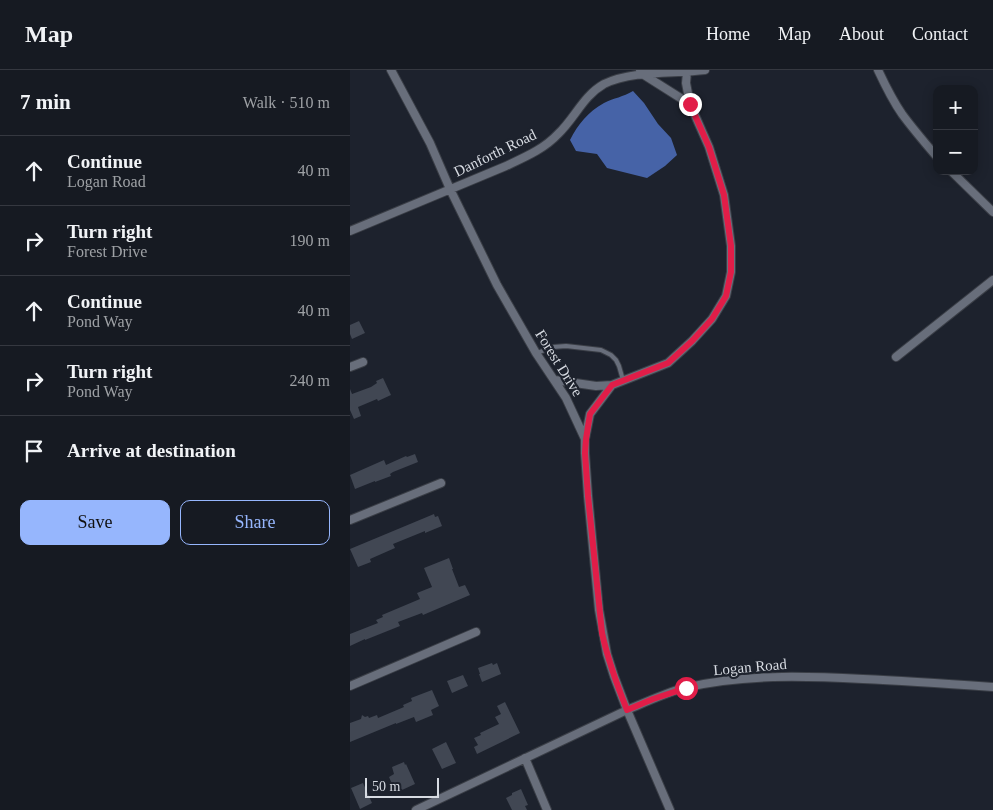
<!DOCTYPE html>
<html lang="en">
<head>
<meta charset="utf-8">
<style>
  body { margin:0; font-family:Georgia,serif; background:#1f232a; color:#f1f3f6 }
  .controls { position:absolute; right:15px; top:15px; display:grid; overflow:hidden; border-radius:10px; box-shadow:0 2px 12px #0003 }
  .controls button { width:45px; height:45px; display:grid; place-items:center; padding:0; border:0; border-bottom:1px solid #353840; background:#161a22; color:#f1f3f6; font:25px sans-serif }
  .scale { position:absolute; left:15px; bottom:12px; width:74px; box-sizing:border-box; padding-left:5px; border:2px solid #d7dbe2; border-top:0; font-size:14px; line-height:18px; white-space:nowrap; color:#d7dbe2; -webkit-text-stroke:4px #1d222d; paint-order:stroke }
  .stop { position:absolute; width:15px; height:15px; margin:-11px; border:4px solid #e11d48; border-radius:50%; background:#fff }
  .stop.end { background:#e11d48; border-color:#fff; box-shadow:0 1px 5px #0008 }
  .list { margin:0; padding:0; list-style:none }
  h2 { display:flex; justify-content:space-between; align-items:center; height:65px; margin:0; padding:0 20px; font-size:21px }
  h2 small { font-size:16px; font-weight:400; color:#9ea1a5 }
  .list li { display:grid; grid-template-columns:32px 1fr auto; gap:15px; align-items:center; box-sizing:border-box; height:70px; padding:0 20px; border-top:1px solid #353840 }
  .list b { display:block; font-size:19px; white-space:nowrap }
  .list p { margin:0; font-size:16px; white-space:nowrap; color:#9ea1a5 }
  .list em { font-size:16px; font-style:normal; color:#9ea1a5 }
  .actions { display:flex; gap:10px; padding:15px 20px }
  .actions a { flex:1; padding:11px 0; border:1px solid #96b6fd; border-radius:10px; text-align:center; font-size:18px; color:#96b6fd }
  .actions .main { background:#96b6fd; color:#111 }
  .icon { flex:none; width:28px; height:28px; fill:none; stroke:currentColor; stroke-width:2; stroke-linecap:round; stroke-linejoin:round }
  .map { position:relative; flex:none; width:643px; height:740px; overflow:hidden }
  header { display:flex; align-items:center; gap:30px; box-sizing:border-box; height:70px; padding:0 25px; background:#161a22; border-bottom:1px solid #353840 }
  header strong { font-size:24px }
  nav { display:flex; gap:28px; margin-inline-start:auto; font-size:18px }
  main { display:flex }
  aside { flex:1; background:#161a22 }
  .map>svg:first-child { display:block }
</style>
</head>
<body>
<header>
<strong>Map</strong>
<nav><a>Home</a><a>Map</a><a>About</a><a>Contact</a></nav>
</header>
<main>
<aside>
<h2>7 min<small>Walk · 510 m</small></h2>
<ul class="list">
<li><svg class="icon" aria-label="ahead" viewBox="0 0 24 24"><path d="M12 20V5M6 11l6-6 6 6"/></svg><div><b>Continue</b><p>Logan Road</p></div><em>40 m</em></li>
<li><svg class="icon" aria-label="right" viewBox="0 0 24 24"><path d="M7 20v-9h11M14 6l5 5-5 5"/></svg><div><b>Turn right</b><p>Forest Drive</p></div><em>190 m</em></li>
<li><svg class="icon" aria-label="ahead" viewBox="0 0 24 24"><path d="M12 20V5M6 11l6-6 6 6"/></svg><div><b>Continue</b><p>Pond Way</p></div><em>40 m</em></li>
<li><svg class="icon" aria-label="right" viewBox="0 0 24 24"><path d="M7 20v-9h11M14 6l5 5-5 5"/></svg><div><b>Turn right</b><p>Pond Way</p></div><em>240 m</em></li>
<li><svg class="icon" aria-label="arrive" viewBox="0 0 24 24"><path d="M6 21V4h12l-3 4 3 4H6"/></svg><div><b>Arrive at destination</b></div></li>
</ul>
<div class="actions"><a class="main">Save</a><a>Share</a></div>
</aside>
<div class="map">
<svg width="643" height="740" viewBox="0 0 643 740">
  <rect width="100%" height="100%" fill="#1d222d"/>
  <!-- water -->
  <path fill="#4663a7" d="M283,21l11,12 14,21 13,14 6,17 -12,11 -18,12 -40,-10 -10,-14 -21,-3 -6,-11c8,-16 18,-28 34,-37 10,-5 19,-6 29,-12z"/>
  <!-- building -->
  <path fill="#414753" d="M9,251l6,12 -13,6 -2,-5v-9z
    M33,308l8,17 -13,6 -1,-2 -19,8 3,9 -7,3 -4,-9v-21l2,5 19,-7 6,-4 -1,-2z
    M65,384l3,8 -25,10 -3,2 1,2 -16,6v-1l-20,8 -5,-14 34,-15 2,5 20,-9 1,1z
    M84,444l1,3 3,-1 4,10 -17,7v-2l-32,13 2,4 -25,11 1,3 -13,5 -8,-18z
    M99,488l4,11h-1l7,18 6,-2 5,10 -47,20 -1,-2 -24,9 2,4 -35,14v-1l-15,7v-12l28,-11 -2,-3 7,-3 -1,-2 38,-16 -3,-6 15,-6 -8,-19z
    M142,593l1,2 4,-2 4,11 -19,8 -3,-8h1l-2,-6z
    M113,605l5,11 -16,7 -5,-12z
    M82,620l7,16 -8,4 2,5 -17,7 -2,-5 -18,7v-1l-46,19v-19l11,-4 1,-4 3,2 3,-1 1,2 8,-3 1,3 26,-11 -1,-2 9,-4 -1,-3z
    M155,632l15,31 -43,21 -3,-7 4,-2 -4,-7 7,-3 -1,-2 19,-9 -4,-7 6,-3 -4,-8z
    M96,672l10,21 -14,6 -10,-20z
    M54,692l1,3 1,-1 9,20 -13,6 -5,-8 -5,2 -3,-7 5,-3 -2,-7z
    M13,713l9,20 -12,6 -9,-21z
    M171,719l7,16 -3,1 2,4h-15l-6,-12 6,-3v-2z"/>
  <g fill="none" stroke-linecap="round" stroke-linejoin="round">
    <defs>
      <path id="service" d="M187,283l16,-6 13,-1 35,4 10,5 5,5 3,6 4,14"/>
      <path id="minor" d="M41,0l39,73 20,46 47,96 39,68 30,45 19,41v14l3,43 11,114 8,44 7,22 13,34 43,100
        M528,0c7,15 15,31 24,44 11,15 23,29 35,43
        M337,2l-1,11 4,21
        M601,101l42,41
        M0,161l156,-65c19,-9 38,-17 52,-32 17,-16 25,-38 46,-50 29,-14 69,-10 101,-14
        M546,287l97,-77
        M0,297l13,-5
        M205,310l41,6 16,-1 56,-22 24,-22 20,-22 14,-23 5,-24v-26l-7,-51 -15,-48 -19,-43 -49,-31 -1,-3
        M235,369l5,-25 22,-29
        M0,450l91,-37
        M0,616l126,-54
        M175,688l22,52
        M66,740l211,-100c19,-8 38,-17 57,-22 58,-14 120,-12 179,-9 44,2 87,5 130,8"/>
    </defs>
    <!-- service casing -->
    <use href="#service" stroke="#3a3e46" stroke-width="6"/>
    <!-- minor casing -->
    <use href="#minor" stroke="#3a3e46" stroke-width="10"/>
    <!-- service -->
    <use href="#service" stroke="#686e7b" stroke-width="4"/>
    <!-- minor -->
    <use href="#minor" stroke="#686e7b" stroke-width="8"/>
  </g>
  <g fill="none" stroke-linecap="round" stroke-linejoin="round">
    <!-- route -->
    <path stroke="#e11d48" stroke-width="6" d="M336,618l-33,11 -26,11c-10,-25 -19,-50 -25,-77l-14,-137 -3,-43 1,-14 4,-25 22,-29 56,-22 24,-22 20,-22 14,-23 5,-24v-26l-7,-51 -15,-48 -19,-43"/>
  </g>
  <g text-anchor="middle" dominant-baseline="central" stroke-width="4.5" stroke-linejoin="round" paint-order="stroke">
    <!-- street labels -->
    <g font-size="15" fill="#d7dbe2" stroke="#1d222d">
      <text transform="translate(145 83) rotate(-26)">Danforth Road</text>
      <text transform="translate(209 293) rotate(58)">Forest Drive</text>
      <text transform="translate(400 597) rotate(-5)">Logan Road</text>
    </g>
  </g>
</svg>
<div class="controls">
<button>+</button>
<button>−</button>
</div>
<div class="scale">50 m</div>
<div class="stop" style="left:336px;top:618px"></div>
<div class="stop end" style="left:340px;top:34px"></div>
</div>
</main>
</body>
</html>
